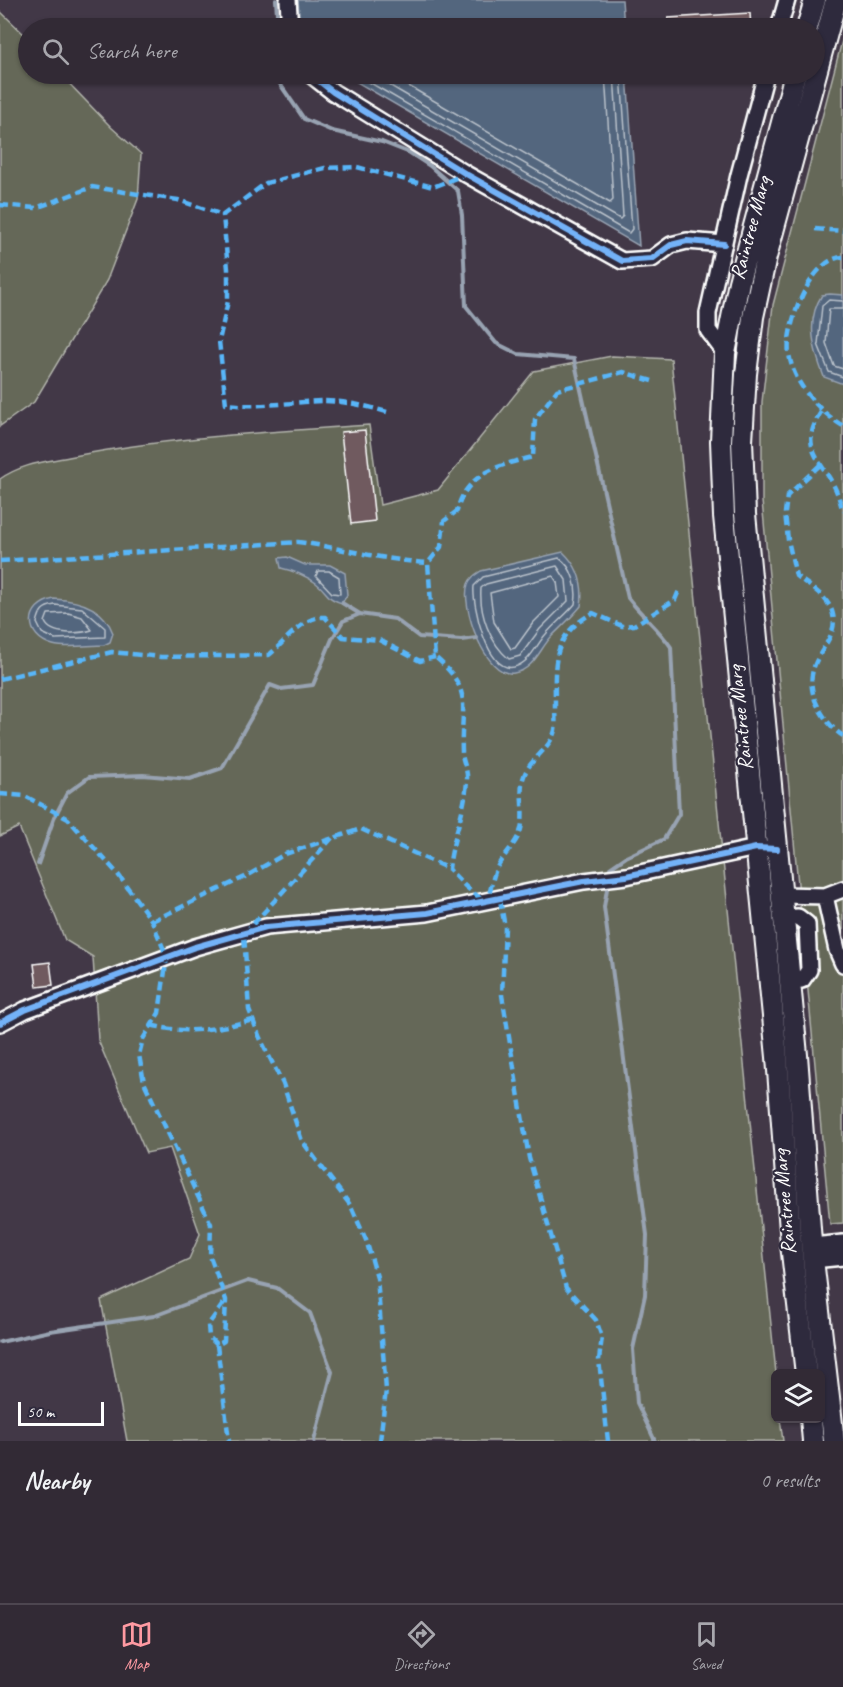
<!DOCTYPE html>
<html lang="en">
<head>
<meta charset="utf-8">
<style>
  body { margin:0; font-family:Caveat,sans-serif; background:#3d3641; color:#f1f3f6 }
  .controls { position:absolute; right:18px; bottom:18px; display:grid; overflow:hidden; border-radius:9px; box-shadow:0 2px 4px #0004 }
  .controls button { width:54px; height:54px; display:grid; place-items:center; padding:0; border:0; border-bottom:2px solid #4d4650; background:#322a35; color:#f1f3f6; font:30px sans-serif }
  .scale { position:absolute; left:18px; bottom:15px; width:86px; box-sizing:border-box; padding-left:6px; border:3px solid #fff; border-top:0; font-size:16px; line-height:21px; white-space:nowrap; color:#fff; -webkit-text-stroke:4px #2f2a3d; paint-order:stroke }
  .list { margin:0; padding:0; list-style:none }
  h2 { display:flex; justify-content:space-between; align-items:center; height:78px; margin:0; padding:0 24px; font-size:26px }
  h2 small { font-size:20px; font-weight:400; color:#a8a7ad }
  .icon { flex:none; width:33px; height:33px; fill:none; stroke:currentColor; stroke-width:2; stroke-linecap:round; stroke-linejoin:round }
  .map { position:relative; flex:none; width:843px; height:1441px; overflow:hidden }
  .search { position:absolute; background:#322a35; box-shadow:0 2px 4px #0004; left:18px; right:18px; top:18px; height:66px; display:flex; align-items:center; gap:15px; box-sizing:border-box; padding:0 21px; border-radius:33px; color:#a8a7ad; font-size:22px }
  .sheet { height:162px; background:#322a35 }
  nav { display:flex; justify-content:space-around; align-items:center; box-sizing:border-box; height:84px; border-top:2px solid #4d4650; background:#322a35; font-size:16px; color:#a8a7ad }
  nav a { display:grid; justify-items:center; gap:3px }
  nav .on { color:#ff9aa2 }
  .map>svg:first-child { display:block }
</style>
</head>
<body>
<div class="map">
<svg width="843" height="1441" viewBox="0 0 843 1441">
  <rect width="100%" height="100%" fill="#423847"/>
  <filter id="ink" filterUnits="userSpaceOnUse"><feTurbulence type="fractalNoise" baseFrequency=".0167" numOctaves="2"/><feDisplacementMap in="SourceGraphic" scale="12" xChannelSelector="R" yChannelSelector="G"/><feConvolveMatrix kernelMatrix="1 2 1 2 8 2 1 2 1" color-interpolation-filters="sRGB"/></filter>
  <g filter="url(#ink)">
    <!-- green -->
    <path fill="#656859" stroke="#b2b4ac" stroke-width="1.5" d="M0,11l28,27v36h32l51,53 30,27 -3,45 -31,81 -73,122 -34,24z
      M843,37v1186l-13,1 -68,-723v-99l11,-97z
      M612,356l59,3 105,1014v45l4,1 3,22h-656l-26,-141 88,-41 11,-25 -30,-86 -24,5 -48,-113 -5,-83 -28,-17 -46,-113 -19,9v-357c21,-15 44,-17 69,-22 98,-20 200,-25 300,-32l11,80 58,-15 96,-119z"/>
    <!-- water -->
    <path fill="#53667e" stroke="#98a3b2" stroke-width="1.5" d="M298,0h324l2,28h-324z
      M343,74h284l12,172z
      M830,294l13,1v89l-19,-7c-10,-26 -19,-56 -2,-82z
      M563,552c15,14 21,33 18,54 -9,11 -19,20 -29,30 -12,12 -18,34 -38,37 -29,5 -54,-68 -46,-89 3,-7 7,-9 13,-13z
      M287,557l18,8h25l15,8 2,22 -5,8c-18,-6 -13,-10 -26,-20 -11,-8 -22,-12 -35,-15l-2,-10z
      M54,599c25,1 50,9 59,34l-3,9 -6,3c-15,0 -36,4 -51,0 -29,-8 -29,-40 1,-46z"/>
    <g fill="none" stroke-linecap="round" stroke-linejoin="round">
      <!-- shore -->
      <path stroke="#bac2cb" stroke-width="1.5" d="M355,74l274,159 3,-4 -11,-155
        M370,74l250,145 3,-3 -9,-142
        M388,74l222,129 3,-3 -8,-126
        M843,301l-14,-1 -7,6 -4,38 11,28 14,5
        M843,309h-14l-3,34 8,23 9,3
        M559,558c14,9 19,30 16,46 -9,11 -20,19 -29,30 -10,11 -16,29 -32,33 -27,6 -42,-63 -40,-81l9,-9z
        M557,566l9,14 2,21 -28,28 -20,27 -11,3c-19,-16 -30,-45 -28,-71l5,-4z
        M318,571h11l10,6 1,17 -8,-1 -16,-17z
        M553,576l4,6 2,15 -26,26 -18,25 -4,1 -17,-27 -4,-29z
        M55,605l27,3 23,20v9l-50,2 -13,-6 -5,-10c3,-12 5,-16 18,-18z
        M68,613l14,4 10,13c-12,4 -41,6 -47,-8l3,-8z"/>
      <!-- stream -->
      <path stroke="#98a3b2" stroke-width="4" d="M276,0l2,28
        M280,74v10l24,35 28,12 50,11 28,11 20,13 28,25 4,24 4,91 30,37 22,11 56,5 54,239c14,18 31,31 43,49l8,167 -15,25 -38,18 -16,11 -1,5
        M360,614l35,5 24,18 42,3 16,-2
        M38,864l16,-46 13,-25 22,-16 54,-2 47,4 32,-11 48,-83 11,4 32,-4 19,-46 11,-18 17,-7 -18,-11
        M608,883l-4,24 43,328 -2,60 -12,54 4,54 18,38
        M0,1342l50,-11 104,-15 94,-35 29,7 33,25 22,59 -18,69"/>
    </g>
    <!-- building -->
    <path fill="#705a5f" stroke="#fff" stroke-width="1.5" d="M750,13l1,15h-83v-10z
      M365,430l10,91 -24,3 -10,-92z
      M50,962l3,23 -16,2 -3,-23z"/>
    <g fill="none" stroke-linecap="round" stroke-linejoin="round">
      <defs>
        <path id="minor" d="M288,0l2,28
          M779,28l8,-28
          M310,74l23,18 133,82 156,87 30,-2 19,-14 16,-4 37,3
          M725,353l-17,-23v-17l31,-138 27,-101
          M782,895l43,1 12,54 6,14
          M825,896l18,-7
          M784,918l14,-1 9,7 2,46 -7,10 -12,1
          M0,1023l25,-13 170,-63 71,-20 161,-14 157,-32 42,-5 130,-28 9,1
          M812,1246l31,-3
          M813,1260l30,-3"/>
        <path id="major" d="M807,28l8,-28
          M795,74l-56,208 -14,71 -4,88 3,75 53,541 14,187 15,130
          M811,1418l2,23
          M834,1441l-23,-199 -14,-187 -52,-541 -3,-73 4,-67 7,-57 13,-60 70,-257"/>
      </defs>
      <!-- minor casing -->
      <use href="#minor" stroke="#fff" stroke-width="20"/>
      <!-- major casing -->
      <use href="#major" stroke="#fff" stroke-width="24"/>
      <!-- minor -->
      <use href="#minor" stroke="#2f2a3d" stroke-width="15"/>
      <!-- major -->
      <use href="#major" stroke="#2f2a3d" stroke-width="20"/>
      <!-- quiet -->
      <path stroke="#59b6f9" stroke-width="4.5" stroke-dasharray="9 4.5" stroke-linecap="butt" d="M0,205l36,3 56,-21 86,13 45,15
        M815,229l28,2
        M843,257c-33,1 -58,70 -54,97 5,31 30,57 54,72
        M652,381l-29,-9 -66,18 -22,29 -2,38c-34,8 -67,16 -76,54l-13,10 -3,26 -13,16 7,94c40,34 25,49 27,95 0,9 6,18 5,27 -1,29 -15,60 -18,90l16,17 21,17c5,-11 5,-20 9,-31 5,-15 22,-27 26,-43 4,-16 -2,-37 2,-50 5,-20 27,-28 32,-49 1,-7 0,-16 0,-23 0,-42 -5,-71 38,-94l29,13 12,-1 41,-25 5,-12
        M387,412c-21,-6 -42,-11 -64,-11 -32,1 -64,7 -97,3l-7,-63 9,-40v-32l-5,-54 43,-32 59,-15 32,-1 76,20 33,-13
        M821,412c-21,33 -4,44 12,72 5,9 7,18 10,27
        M820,465l-33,31 -2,17 3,27 8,36c13,10 30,19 36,35 11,33 -33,45 -17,89 6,14 16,28 28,36
        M0,561l298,-19c45,6 84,18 130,21
        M0,679l112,-27 49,5 108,-2c15,-12 35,-40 56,-38l18,20 36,3 41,21 15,-4
        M0,794l25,2 43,23 49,54 35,48 15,36 -8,56 -16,26 -4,16 5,27 67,142 -1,32 16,44 -2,41 -7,4 -8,-8 -1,-12 18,-25
        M332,838l-88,96 5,76 11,28 23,46 19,57 49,65 15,34 11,37 9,113 -6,51
        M500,900l5,27 -3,68 27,163 37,130 30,32 6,17 -3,23 9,81
        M152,921l93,-44 40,-23 76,-25 88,40
        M151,1025c36,10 67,4 102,-5
        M217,1345l12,96"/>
      <defs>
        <path id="cycleway" d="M310,74l23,18 133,82 156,87 30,-2 19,-14 16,-4 37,3
          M0,1023l25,-13 170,-63 71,-20 161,-14 157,-32 42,-5 130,-28 21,1"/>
      </defs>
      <!-- cycleway casing -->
      <use href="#cycleway" stroke="#2f2a3d" stroke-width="10"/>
      <!-- cycleway -->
      <use href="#cycleway" stroke="#73b2f8" stroke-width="6"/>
    </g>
  </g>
  <g text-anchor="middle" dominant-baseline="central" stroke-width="4.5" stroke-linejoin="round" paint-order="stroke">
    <!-- street labels -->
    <g font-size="21" fill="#fff" stroke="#2f2a3d">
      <text transform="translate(750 228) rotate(-75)">Raintree Marg</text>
      <text transform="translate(740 718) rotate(-96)">Raintree Marg</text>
      <text transform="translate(784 1202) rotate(-95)">Raintree Marg</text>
    </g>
  </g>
</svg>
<div class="controls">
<button><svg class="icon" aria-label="layers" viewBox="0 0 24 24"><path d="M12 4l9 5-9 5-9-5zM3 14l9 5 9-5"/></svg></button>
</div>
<div class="scale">50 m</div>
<div class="search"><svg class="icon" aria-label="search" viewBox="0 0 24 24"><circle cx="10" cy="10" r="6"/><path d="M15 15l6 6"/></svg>Search here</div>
</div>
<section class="sheet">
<h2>Nearby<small>0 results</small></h2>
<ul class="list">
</ul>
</section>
<nav>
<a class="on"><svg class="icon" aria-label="map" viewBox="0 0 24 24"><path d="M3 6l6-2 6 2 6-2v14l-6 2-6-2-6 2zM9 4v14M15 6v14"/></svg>Map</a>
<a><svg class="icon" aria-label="directions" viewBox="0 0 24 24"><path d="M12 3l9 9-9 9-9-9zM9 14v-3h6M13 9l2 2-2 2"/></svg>Directions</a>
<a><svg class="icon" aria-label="saved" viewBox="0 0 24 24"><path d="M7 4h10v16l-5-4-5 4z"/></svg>Saved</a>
</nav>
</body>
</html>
